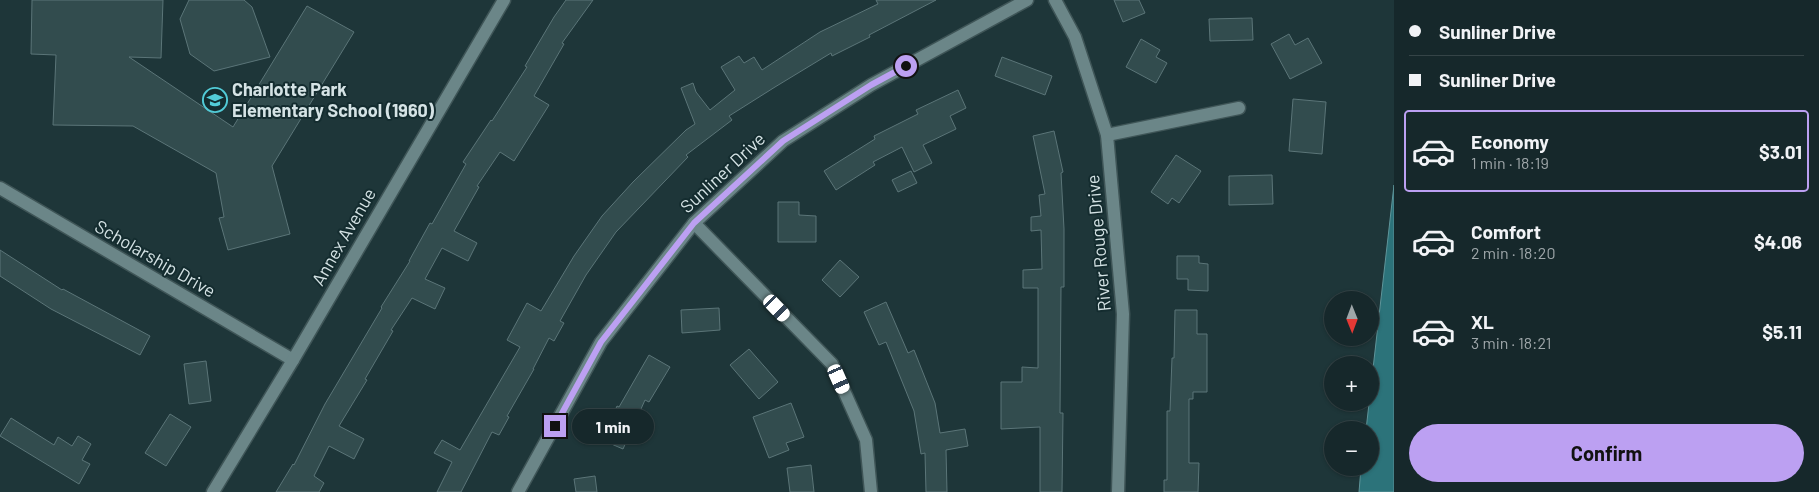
<!DOCTYPE html>
<html lang="en">
<head>
<meta charset="utf-8">
<style>
  body { margin:0; font-family:Barlow,sans-serif; background:#1f3033; color:#f1f3f6; height:100vh; display:flex; flex-direction:column; font-size:19px; white-space:nowrap }
  * { box-sizing:border-box; margin:0 }
  p { font-size:16px; color:#9ea6a9 }
  .icon { flex:none; width:28px; height:28px; fill:none; stroke:currentColor; stroke-width:2; stroke-linecap:round; stroke-linejoin:round }
  .map { position:relative; flex:1; overflow:hidden }
  .sheet { display:flex; flex-direction:column; background:#16282b; width:425px }
  .sheet>* { flex:none }
  .hud { display:grid; align-content:center; height:110px; padding:0 15px; background:#16282b }
  .needle { width:32px; rotate:179deg }
  .tools { position:absolute; left:1324px; top:291px; display:grid; gap:10px }
  .tools a { display:grid; place-items:center; width:55px; height:55px; border-radius:50%; background:#16282b; box-shadow:0 1px 4px #0004,0 0 0 1px #354447; font-size:25px }
  .end { position:absolute; width:22px; height:22px; margin:-11px; border:6px solid #bca0f2; background:#111; box-shadow:0 0 0 2px #111 }
  .from { border-radius:50% }
  .bubble { position:absolute; height:35px; border-radius:18px; background:#16282b; box-shadow:0 1px 4px #0004,0 0 0 1px #354447; font-size:16px; font-weight:700; line-height:35px; text-align:center }
  .car { position:absolute; width:15px; height:30px; margin:-15px -8px; border-radius:6px; box-shadow:0 0 4px 1px #0007; background:linear-gradient(#fff 24%,#345 0 40%,#fff 0 76%,#345 0 86%,#fff 0) }
  .hud b { display:flex; align-items:center; gap:18px; height:48px; font-size:19px }
  .hud b+b { border-top:1px solid #354447 }
  .hud i { width:12px; height:12px; background:#f1f3f6 }
  ul { padding:0; list-style:none }
  li { display:flex; align-items:center; gap:15px; height:82px; margin:0 10px 8px; padding:0 5px; border:2px solid transparent; border-radius:5px }
  li div { flex:1 }
  li b { display:block; font-size:19px }
  li em { font-style:normal; font-weight:700 }
  li.current { border-color:#bca0f2 }
  li>.icon { width:45px; height:45px; stroke-width:1.5 }
  .cta { display:flex; gap:10px; margin-top:auto; padding:10px 15px }
  .cta a { flex:1; height:58px; border-radius:30px; background:#bca0f2; color:#111; font-size:20px; font-weight:700; line-height:58px; text-align:center }
  main { display:flex; flex:1; min-height:0 }
  .map>svg:first-child { display:block }
  .water { fill:#2c737a; stroke:#5f959a }
  .building { fill:#324c4e; stroke:#5b7578 }
  .lines { fill:none; stroke-linecap:round; stroke-linejoin:round }
  .street-casing { stroke:#3f5557; stroke-width:15 }
  .secondary-casing { stroke:#3f5557; stroke-width:15 }
  .street { stroke:#6b8688; stroke-width:12 }
  .secondary { stroke:#6b8688; stroke-width:12 }
  .route { stroke:#bca0f2; stroke-width:6 }
  .labels { text-anchor:middle; stroke-width:4; stroke-linejoin:round; paint-order:stroke }
  .poi-label { font-size:18px; font-weight:bold; fill:#d5e3e5; stroke:#142c2f; text-anchor:start }
  .street-label { font-size:18px; fill:#d5e3e5; stroke:#142c2f }
</style>
</head>
<body>
<main>
<div class="map">
<svg width="1394" height="492" viewBox="0 0 1394 492">
  <rect width="100%" height="100%" fill="#1e3639"/>
  <path class="water" d="M 1394,185 L 1394,492 L 1359,492 L 1361,468 L 1370,468 L 1370,430 L 1366,430 Z"/>
  <g class="building">
    <path d="M 32,0 L 163,0 L 161,58 L 129,57 L 233,127 L 307,6 L 354,32 L 272,166 L 290,234 L 228,250 L 219,218 L 224,217 L 216,173 L 133,126 L 53,125 L 56,55 L 31,54 Z"/>
    <path d="M 189,0 L 244,0 L 252,7 L 270,57 L 214,71 L 190,54 L 180,19 Z"/>
    <path d="M 566,0 L 593,0 L 562,43 L 564,44 L 534,96 L 549,105 L 514,161 L 500,152 L 477,186 L 479,187 L 454,231 L 477,243 L 468,261 L 442,248 L 425,279 L 445,288 L 435,309 L 412,298 L 391,330 L 393,331 L 365,379 L 367,380 L 339,426 L 364,439 L 354,459 L 329,446 L 314,476 L 324,483 L 319,492 L 276,492 L 293,464 L 294,465 L 325,404 L 382,308 L 381,307 L 410,261 L 409,261 L 430,223 L 432,224 L 466,164 L 463,162 L 491,120 L 492,121 L 527,67 L 525,66 L 554,17 Z"/>
    <path d="M 876,0 L 936,0 L 869,35 L 870,37 L 832,56 L 831,53 L 775,87 L 729,116 L 732,120 L 686,155 L 688,157 L 616,232 L 586,275 L 560,321 L 564,323 L 554,341 L 549,338 L 533,369 L 534,369 L 507,416 L 509,417 L 499,435 L 492,432 L 461,492 L 437,492 L 452,462 L 434,453 L 442,440 L 460,450 L 520,347 L 507,340 L 527,303 L 541,311 L 574,256 L 602,216 L 633,182 L 686,130 L 695,124 L 681,88 L 693,83 L 696,92 L 710,110 L 735,90 L 721,67 L 739,56 L 744,63 L 754,57 L 762,70 L 820,32 L 878,4 Z"/>
    <path d="M 1114,0 L 1139,0 L 1145,13 L 1123,22 Z"/>
    <path d="M 1252,18 L 1253,40 L 1210,41 L 1209,19 Z"/>
    <path d="M 1289,34 L 1295,45 L 1308,38 L 1322,63 L 1290,79 L 1271,44 Z"/>
    <path d="M 1141,39 L 1160,50 L 1156,57 L 1167,63 L 1156,83 L 1126,67 Z"/>
    <path d="M 1002,57 L 1052,76 L 1045,95 L 995,76 Z"/>
    <path d="M 958,90 L 966,108 L 950,116 L 956,129 L 923,145 L 932,163 L 914,172 L 902,147 L 873,162 L 875,165 L 836,190 L 824,171 L 875,139 L 874,136 L 918,114 L 916,110 Z"/>
    <path d="M 1293,99 L 1326,102 L 1322,154 L 1289,151 Z"/>
    <path d="M 1054,131 L 1063,172 L 1061,173 L 1064,229 L 1064,287 L 1061,287 L 1060,413 L 1063,413 L 1062,492 L 1040,492 L 1040,427 L 1001,429 L 1001,382 L 1022,382 L 1022,367 L 1038,368 L 1038,288 L 1023,288 L 1023,270 L 1042,269 L 1041,230 L 1031,231 L 1031,217 L 1041,216 L 1039,195 L 1045,194 L 1033,136 Z"/>
    <path d="M 1176,155 L 1201,171 L 1179,203 L 1172,198 L 1168,204 L 1151,192 Z"/>
    <path d="M 911,171 L 917,183 L 898,192 L 892,180 Z"/>
    <path d="M 1272,175 L 1273,204 L 1229,205 L 1229,176 Z"/>
    <path d="M 778,202 L 799,202 L 799,215 L 816,216 L 816,242 L 778,242 Z"/>
    <path d="M 0,250 L 62,290 L 63,289 L 150,336 L 140,355 L 51,309 L 0,276 Z"/>
    <path d="M 1177,256 L 1199,256 L 1199,263 L 1208,264 L 1208,291 L 1188,290 L 1188,279 L 1177,279 Z"/>
    <path d="M 840,260 L 859,277 L 840,297 L 822,280 Z"/>
    <path d="M 886,302 L 908,353 L 914,350 L 935,403 L 940,433 L 965,429 L 968,446 L 946,450 L 947,492 L 926,492 L 925,453 L 921,454 L 914,411 L 886,342 L 879,345 L 864,312 Z"/>
    <path d="M 719,308 L 720,330 L 682,333 L 681,310 Z"/>
    <path d="M 1175,310 L 1197,310 L 1197,334 L 1207,334 L 1207,392 L 1193,392 L 1193,399 L 1189,399 L 1189,463 L 1199,463 L 1198,492 L 1164,492 L 1164,480 L 1167,480 L 1167,411 L 1170,411 L 1172,358 L 1174,358 Z"/>
    <path d="M 749,349 L 778,382 L 759,399 L 730,365 Z"/>
    <path d="M 649,355 L 670,367 L 649,402 L 645,400 L 623,449 L 602,440 L 617,406 L 619,407 Z"/>
    <path d="M 206,361 L 211,401 L 189,404 L 184,364 Z"/>
    <path d="M 791,403 L 804,437 L 786,443 L 789,450 L 769,458 L 753,417 Z"/>
    <path d="M 170,414 L 191,427 L 166,466 L 145,453 Z"/>
    <path d="M 11,418 L 54,445 L 58,437 L 72,446 L 78,436 L 91,444 L 82,460 L 90,464 L 79,484 L 0,436 Z"/>
    <path d="M 811,465 L 814,492 L 790,492 L 787,468 Z"/>
    <path d="M 595,476 L 597,492 L 576,492 L 574,479 Z"/>
  </g>
  <g class="lines">
    <defs>
      <g id="street">
        <path d="M 1055,0 L 1075,37 L 1107,135 L 1123,314 L 1118,492"/>
        <path d="M 1107,135 L 1239,108"/>
        <path d="M 0,188 L 293,360"/>
        <path d="M 694,223 L 832,364 L 866,440 L 871,492"/>
        <path d="M 518,492 L 601,342 L 694,223 L 783,141 L 871,85 L 1027,0"/>
      </g>
      <path id="secondary" d="M 213,492 L 293,360 L 504,0"/>
    </defs>
    <use href="#street" class="street-casing"/>
    <use href="#secondary" class="secondary-casing"/>
    <use href="#street" class="street"/>
    <use href="#secondary" class="secondary"/>
  </g>
  <g class="lines">
    <path class="route" d="M 555,426 L 601,342 L 694,223 L 783,141 L 871,85 L 906,66"/>
  </g>
  <defs>
    <symbol id="school-ring" viewBox="-11 -11 22 22"><circle r="9.5" fill="#142c2f" stroke="#52cbd7" stroke-width="1.5"/><path d="M0-5L7-2L0 1L-7-2ZM-4 1L0 2.5L4 1V4Q0 6-4 4Z" fill="#52cbd7"/></symbol>
  </defs>
  <g fill-rule="evenodd">
    <use href="#school-ring" x="201" y="86" width="28" height="28"/>
  </g>
  <g class="labels">
    <g class="poi-label">
      <text x="232" y="96">Charlotte Park<tspan x="232" dy="21">Elementary School (1960)</tspan></text>
    </g>
    <g class="street-label">
      <text transform="translate(723 173) rotate(-43)" y="6">Sunliner Drive</text>
      <text transform="translate(344 237) rotate(-60)" y="6">Annex Avenue</text>
      <text transform="translate(1099 243) rotate(-95)" y="6">River Rouge Drive</text>
      <text transform="translate(155 259) rotate(30)" y="6">Scholarship Drive</text>
    </g>
  </g>
</svg>
<div class="tools">
<a><svg class="needle" viewBox="-14 -14 28 28"><path d="M0-13l5 13h-10z" fill="#e53935"/><path d="M0 13l5-13h-10z" fill="#9ea6a9"/></svg></a>
<a>+</a>
<a>−</a>
</div>
<i class="end from" style="left:906px;top:66px"></i>
<i class="end" style="left:555px;top:426px"></i>
<div class="bubble" style="left:572px;top:409px;width:82px">1 min</div>
<i class="car" style="left:777px;top:308px;rotate:136deg"></i>
<i class="car" style="left:839px;top:379px;rotate:156deg"></i>
</div>
<section class="sheet">
<div class="hud">
<b><i class="from"></i>Sunliner Drive</b>
<b><i></i>Sunliner Drive</b>
</div>
<ul>
<li class="current"><svg class="icon" aria-label="car" viewBox="0 0 24 24"><path d="M5 17H2v-5l4-1 3-4h7l3 4 3 1v5h-3M9 17h6M6 11h13"/><circle cx="7" cy="17" r="2"/><circle cx="17" cy="17" r="2"/></svg><div><b>Economy</b><p>1 min · 18:19</p></div><em>$3.01</em></li>
<li><svg class="icon" aria-label="car" viewBox="0 0 24 24"><path d="M5 17H2v-5l4-1 3-4h7l3 4 3 1v5h-3M9 17h6M6 11h13"/><circle cx="7" cy="17" r="2"/><circle cx="17" cy="17" r="2"/></svg><div><b>Comfort</b><p>2 min · 18:20</p></div><em>$4.06</em></li>
<li><svg class="icon" aria-label="car" viewBox="0 0 24 24"><path d="M5 17H2v-5l4-1 3-4h7l3 4 3 1v5h-3M9 17h6M6 11h13"/><circle cx="7" cy="17" r="2"/><circle cx="17" cy="17" r="2"/></svg><div><b>XL</b><p>3 min · 18:21</p></div><em>$5.11</em></li>
</ul>
<div class="cta"><a>Confirm</a></div>
</section>
</main>
</body>
</html>
